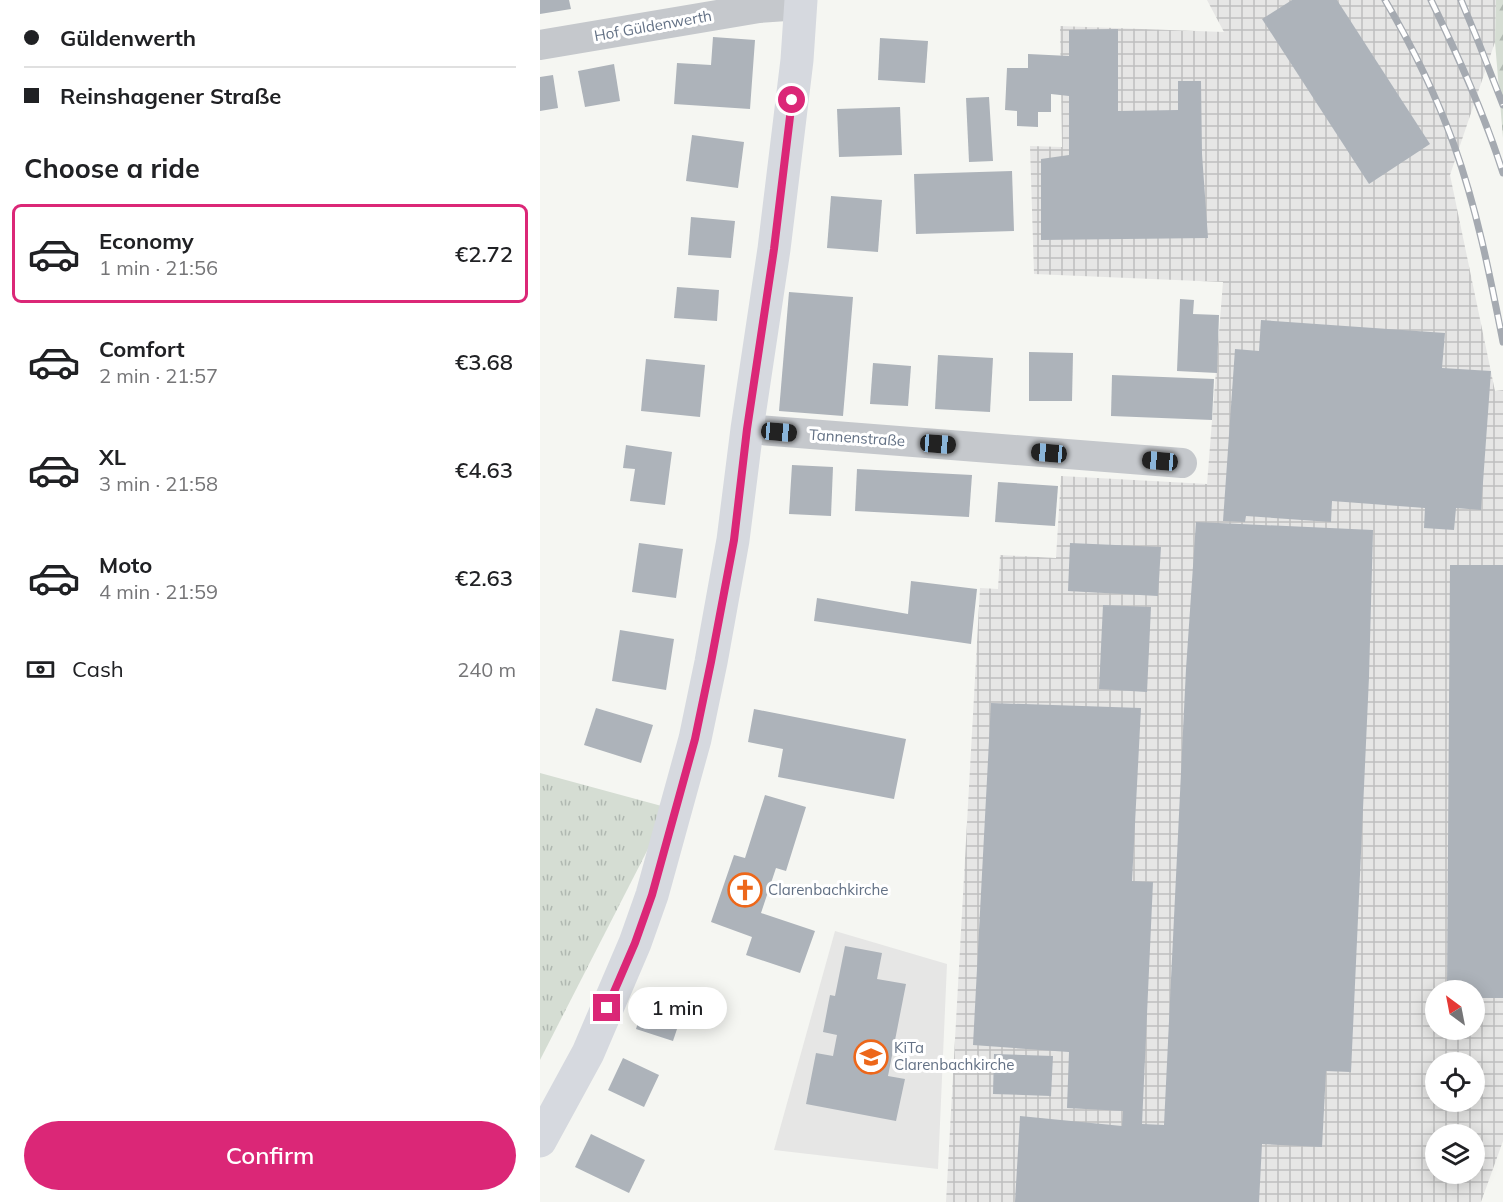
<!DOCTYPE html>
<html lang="en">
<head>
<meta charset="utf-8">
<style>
  body { margin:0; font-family:Mulish,sans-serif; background:#f6f6f6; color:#202124; height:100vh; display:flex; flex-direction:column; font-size:22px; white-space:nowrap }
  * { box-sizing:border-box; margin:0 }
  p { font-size:20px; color:#757577 }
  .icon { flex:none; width:33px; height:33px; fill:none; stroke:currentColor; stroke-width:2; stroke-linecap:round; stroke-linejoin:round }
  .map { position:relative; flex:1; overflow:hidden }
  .drawer { display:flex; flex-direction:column; background:#fff; width:540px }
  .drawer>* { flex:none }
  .banner { display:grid; align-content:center; height:132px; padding:0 24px; background:#fff }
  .needle { width:39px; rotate:328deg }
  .fabs { position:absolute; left:885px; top:980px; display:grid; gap:12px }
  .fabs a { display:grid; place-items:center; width:60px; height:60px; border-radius:50%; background:#fff; box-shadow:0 3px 15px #0003; font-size:30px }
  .end { position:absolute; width:27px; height:27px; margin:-14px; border:8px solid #db2777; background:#fff; box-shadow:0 0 0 3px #fff }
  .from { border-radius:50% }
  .bubble { position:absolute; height:42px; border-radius:21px; background:#fff; box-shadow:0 3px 15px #0003; font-size:20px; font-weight:600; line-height:42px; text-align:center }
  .car { position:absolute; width:18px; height:36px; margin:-18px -9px; border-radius:8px; box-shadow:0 0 4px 2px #0007; background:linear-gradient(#222 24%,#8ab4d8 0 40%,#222 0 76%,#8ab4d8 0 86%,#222 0) }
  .banner b { display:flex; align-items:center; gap:21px; height:57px; font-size:22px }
  .banner b+b { border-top:2px solid #e0e0e0 }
  .banner i { width:15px; height:15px; background:#202124 }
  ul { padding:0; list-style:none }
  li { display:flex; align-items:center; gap:18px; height:99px; margin:0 12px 9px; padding:0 12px; border:3px solid transparent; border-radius:9px }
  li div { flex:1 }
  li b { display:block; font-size:22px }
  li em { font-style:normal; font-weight:600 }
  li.selected { border-color:#db2777 }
  li>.icon { width:54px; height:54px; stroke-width:1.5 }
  h2 { padding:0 24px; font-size:27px; line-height:72px }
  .pay { display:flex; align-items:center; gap:15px; height:66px; padding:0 24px; font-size:22px }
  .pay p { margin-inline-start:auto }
  .primary-button { display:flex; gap:12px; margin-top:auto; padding:12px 24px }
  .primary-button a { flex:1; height:69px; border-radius:36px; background:#db2777; color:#fff; font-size:24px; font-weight:600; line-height:69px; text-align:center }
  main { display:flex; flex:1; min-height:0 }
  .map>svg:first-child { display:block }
  .built { fill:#e6e6e5 }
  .industrial { fill:url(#industrial-grid); fill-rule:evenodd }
  .grass { fill:url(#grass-tufts) }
  .forest { fill:url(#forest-firs) }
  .building { fill:#adb3ba }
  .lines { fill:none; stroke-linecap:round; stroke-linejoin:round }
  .minor { stroke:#c5c8cc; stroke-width:30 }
  .secondary { stroke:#d6d9df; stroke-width:33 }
  .rail-casing { stroke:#a5aab1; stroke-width:7 }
  .rail { stroke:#fff; stroke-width:4.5; stroke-dasharray:14; stroke-linecap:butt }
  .route { stroke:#db2777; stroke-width:8 }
  .labels { text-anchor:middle; stroke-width:6; stroke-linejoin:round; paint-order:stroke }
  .street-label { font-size:15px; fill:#637185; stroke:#fff }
  .poi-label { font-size:15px; fill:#637185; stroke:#fff; text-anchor:start }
</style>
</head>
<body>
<main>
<section class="drawer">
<div class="banner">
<b><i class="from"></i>Güldenwerth</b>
<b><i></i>Reinshagener Straße</b>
</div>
<h2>Choose a ride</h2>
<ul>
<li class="selected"><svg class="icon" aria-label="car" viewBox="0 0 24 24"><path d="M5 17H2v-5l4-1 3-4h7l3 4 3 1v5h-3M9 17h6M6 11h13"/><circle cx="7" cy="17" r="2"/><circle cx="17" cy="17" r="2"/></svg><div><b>Economy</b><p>1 min · 21:56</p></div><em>€2.72</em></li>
<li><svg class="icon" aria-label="car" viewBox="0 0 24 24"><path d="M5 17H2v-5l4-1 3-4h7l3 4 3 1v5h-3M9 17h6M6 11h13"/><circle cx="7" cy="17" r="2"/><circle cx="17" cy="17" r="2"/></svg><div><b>Comfort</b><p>2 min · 21:57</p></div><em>€3.68</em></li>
<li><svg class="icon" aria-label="car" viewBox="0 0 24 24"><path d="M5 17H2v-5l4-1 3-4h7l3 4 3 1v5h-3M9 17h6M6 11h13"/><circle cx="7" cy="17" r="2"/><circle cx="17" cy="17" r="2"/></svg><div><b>XL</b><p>3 min · 21:58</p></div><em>€4.63</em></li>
<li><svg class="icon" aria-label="car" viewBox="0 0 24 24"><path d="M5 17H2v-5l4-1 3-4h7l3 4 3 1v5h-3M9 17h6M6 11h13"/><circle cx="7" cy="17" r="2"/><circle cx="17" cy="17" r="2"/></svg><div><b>Moto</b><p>4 min · 21:59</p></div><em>€2.63</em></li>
</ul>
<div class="pay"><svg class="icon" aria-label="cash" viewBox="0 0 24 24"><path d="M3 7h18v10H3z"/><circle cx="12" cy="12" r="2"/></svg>Cash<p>240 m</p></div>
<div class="primary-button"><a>Confirm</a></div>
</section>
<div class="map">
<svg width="963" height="1202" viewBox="0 0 963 1202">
  <defs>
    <pattern id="industrial-grid" width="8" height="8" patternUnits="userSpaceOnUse" patternTransform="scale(1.5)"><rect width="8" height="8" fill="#e6e6e5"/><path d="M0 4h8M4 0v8" fill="none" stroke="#bebfbf"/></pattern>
    <pattern id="grass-tufts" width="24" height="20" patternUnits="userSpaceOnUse" patternTransform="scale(1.5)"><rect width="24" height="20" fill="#d5ddd3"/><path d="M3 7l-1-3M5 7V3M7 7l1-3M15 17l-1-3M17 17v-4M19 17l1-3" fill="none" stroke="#b0b8b1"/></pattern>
    <pattern id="forest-firs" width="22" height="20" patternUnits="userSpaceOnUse" patternTransform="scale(1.5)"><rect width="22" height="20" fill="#d5ddd3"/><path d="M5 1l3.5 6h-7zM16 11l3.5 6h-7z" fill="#b0b8b1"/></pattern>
  </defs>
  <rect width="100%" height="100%" fill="#f5f6f2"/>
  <path class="built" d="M 295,931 L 407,964 L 398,1169 L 234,1150 Z"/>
  <path class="industrial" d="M 667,0 L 956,0 L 955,42 L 910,175 L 955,391 L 963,390 L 963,1141 L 941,1202 L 406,1202 L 440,588 L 458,589 L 460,555 L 516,558 L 521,476 L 667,484 L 683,282 L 494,274 L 490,146 L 522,147 L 520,26 L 684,32 ZM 896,990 L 934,990 L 934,1029 L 896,1029 ZM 896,1062 L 934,1062 L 934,1101 L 896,1101 ZM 896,1134 L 934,1134 L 934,1173 L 896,1173 Z"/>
  <path class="grass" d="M 0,773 L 129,808 L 0,1060 Z"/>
  <path class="forest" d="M 956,0 L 963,0 L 963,138 L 955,42 Z"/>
  <g class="building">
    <path d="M 0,0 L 29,0 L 31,9 L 0,14 Z"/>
    <path d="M 752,0 L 797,0 L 890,144 L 829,184 L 722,19 Z"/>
    <path d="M 578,29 L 578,111 L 638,110 L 638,81 L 661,81 L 662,154 L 668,238 L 501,240 L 501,159 L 529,155 L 529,96 L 511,94 L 511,112 L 498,112 L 498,127 L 477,126 L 477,111 L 465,110 L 467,68 L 488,68 L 488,54 L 529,56 L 529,30 Z"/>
    <path d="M 173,37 L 215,40 L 210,109 L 134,104 L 137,63 L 171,65 Z"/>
    <path d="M 340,38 L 388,41 L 385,83 L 338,80 Z"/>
    <path d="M 74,64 L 80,101 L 45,107 L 38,71 Z"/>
    <path d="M 13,75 L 18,108 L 0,111 L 0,77 Z"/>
    <path d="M 449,97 L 453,161 L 429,162 L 426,98 Z"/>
    <path d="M 360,107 L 362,155 L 299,157 L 297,109 Z"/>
    <path d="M 152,135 L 204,142 L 198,188 L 146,181 Z"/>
    <path d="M 472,171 L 474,231 L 376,234 L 374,174 Z"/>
    <path d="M 291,196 L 342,200 L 338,252 L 287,248 Z"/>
    <path d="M 151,217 L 195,221 L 191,258 L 148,255 Z"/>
    <path d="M 137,287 L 179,290 L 177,321 L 134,318 Z"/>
    <path d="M 249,292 L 313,297 L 303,416 L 239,411 Z"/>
    <path d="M 640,299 L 654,300 L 653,314 L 679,315 L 677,373 L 637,371 Z"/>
    <path d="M 721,320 L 905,333 L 902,368 L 951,371 L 941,510 L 916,508 L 914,530 L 884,528 L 885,508 L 792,501 L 791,522 L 706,516 L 705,522 L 683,521 L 695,349 L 719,351 Z"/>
    <path d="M 489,352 L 533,353 L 532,401 L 489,401 Z"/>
    <path d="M 398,355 L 453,358 L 450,412 L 395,409 Z"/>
    <path d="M 106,359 L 165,365 L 160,417 L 101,411 Z"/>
    <path d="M 333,363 L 371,366 L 368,406 L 330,404 Z"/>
    <path d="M 572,375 L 674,379 L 672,420 L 571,416 Z"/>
    <path d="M 86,445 L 132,452 L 125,505 L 90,501 L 95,469 L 83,468 Z"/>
    <path d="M 252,465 L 293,467 L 291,516 L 249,514 Z"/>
    <path d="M 317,469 L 432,475 L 429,517 L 315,511 Z"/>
    <path d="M 458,482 L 518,486 L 515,526 L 455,522 Z"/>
    <path d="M 656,522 L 833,530 L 829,677 L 811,1072 L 786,1071 L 782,1147 L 722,1144 L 719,1202 L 475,1202 L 480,1116 L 582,1126 L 583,1111 L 527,1108 L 529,1052 L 433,1045 L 451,703 L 601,708 L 592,881 L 613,882 L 602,1124 L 624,1125 L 646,669 Z"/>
    <path d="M 99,543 L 143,549 L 136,598 L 92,592 Z"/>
    <path d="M 530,543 L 621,547 L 618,596 L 528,591 Z"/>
    <path d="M 910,565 L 963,565 L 963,998 L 934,998 L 934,990 L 907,990 Z"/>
    <path d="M 371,581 L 437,589 L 431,644 L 274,621 L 277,598 L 368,614 Z"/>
    <path d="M 563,605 L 611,607 L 607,692 L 559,689 Z"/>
    <path d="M 80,630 L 134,639 L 126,690 L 72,681 Z"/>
    <path d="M 56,708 L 113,725 L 101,763 L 44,745 Z"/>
    <path d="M 214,709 L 366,739 L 354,799 L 238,777 L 243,749 L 208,742 Z"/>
    <path d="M 225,795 L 266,807 L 246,871 L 236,868 L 221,913 L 275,931 L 260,973 L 206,955 L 212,937 L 171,922 L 194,855 L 205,858 Z"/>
    <path d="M 305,946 L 342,953 L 337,979 L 366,984 L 348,1076 L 365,1079 L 356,1121 L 266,1104 L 276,1053 L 293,1056 L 297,1035 L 283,1032 L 290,995 L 295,996 Z"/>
    <path d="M 106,996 L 144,1008 L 133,1041 L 96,1029 Z"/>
    <path d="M 454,1054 L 513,1056 L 511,1096 L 453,1094 Z"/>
    <path d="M 83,1058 L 119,1075 L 104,1107 L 68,1090 Z"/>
    <path d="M 51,1134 L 105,1160 L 89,1193 L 35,1167 Z"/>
  </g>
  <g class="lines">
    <g class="minor">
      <path d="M 0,45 L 219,8 L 261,5"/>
      <path d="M 207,429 L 642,463"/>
    </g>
    <path class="secondary" d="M 0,1141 L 48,1053 L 95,943 L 112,895 L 155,739 L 171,662 L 193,540 L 207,429 L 234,249 L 257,60 L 261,0"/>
    <defs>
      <g id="rail">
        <path d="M 845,0 C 872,46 896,95 914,145 C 937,209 950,276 963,342"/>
        <path d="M 891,0 C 918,56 944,113 963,173"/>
        <path d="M 921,0 L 938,41 L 963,105"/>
      </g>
    </defs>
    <use href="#rail" class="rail-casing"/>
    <use href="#rail" class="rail"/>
  </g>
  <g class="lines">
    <path class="route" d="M 67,1008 L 95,943 L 112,895 L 155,739 L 171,662 L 194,540 L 207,429 L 234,249 L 252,100"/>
  </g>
  <defs>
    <symbol id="church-ring" viewBox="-11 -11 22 22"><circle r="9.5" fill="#fff" stroke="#ed671a" stroke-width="1.5"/><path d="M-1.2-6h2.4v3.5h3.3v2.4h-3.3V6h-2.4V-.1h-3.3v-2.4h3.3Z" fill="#ed671a"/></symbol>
    <symbol id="school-ring" viewBox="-11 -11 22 22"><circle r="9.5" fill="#fff" stroke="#ed671a" stroke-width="1.5"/><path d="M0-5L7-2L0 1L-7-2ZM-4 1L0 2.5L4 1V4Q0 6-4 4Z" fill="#ed671a"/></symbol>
  </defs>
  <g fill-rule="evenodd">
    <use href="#church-ring" x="186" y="871" width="38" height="38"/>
    <use href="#school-ring" x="312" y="1038" width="38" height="38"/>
  </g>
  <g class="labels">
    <g class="street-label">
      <text transform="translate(113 26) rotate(-10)" y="5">Hof Güldenwerth</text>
      <text transform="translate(317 438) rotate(4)" y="5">Tannenstraße</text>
    </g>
    <g class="poi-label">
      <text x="228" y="895">Clarenbachkirche</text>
      <text x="354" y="1053">KiTa<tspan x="354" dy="17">Clarenbachkirche</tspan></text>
    </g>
  </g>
</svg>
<div class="fabs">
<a><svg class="needle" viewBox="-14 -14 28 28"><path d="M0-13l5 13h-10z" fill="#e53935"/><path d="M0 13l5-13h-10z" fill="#757577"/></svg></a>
<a><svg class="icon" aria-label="locate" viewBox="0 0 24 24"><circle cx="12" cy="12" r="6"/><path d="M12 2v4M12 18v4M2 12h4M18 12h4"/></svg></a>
<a><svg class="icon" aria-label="layers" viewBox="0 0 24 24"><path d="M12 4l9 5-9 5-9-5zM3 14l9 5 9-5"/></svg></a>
</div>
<i class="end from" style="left:252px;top:100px"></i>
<i class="end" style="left:67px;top:1008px"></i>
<div class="bubble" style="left:88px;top:987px;width:99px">1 min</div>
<i class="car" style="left:239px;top:432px;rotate:95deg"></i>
<i class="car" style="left:398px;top:444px;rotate:94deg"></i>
<i class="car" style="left:509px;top:453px;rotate:275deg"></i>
<i class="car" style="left:620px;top:461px;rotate:275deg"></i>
</div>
</main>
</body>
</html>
